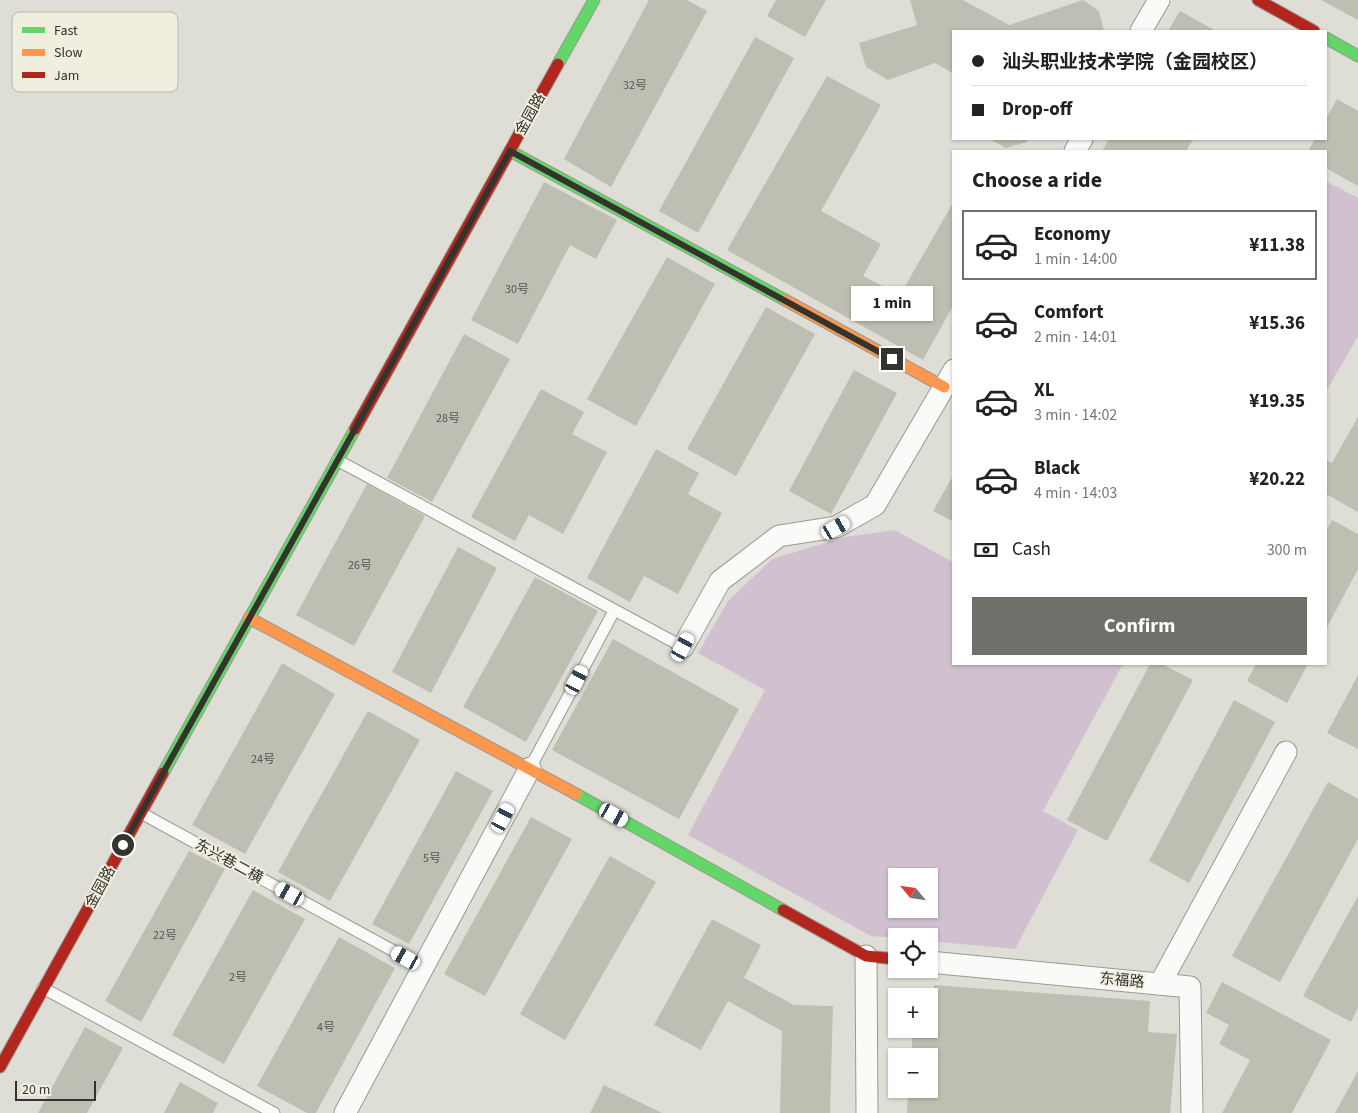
<!DOCTYPE html>
<html lang="en">
<head>
<meta charset="utf-8">
<style>
  body { margin:0; font-family:"Source Sans 3","Noto Sans SC",sans-serif; background:#f6f6f6; color:#222; height:100vh; display:flex; flex-direction:column; font-size:19px; white-space:nowrap }
  * { box-sizing:border-box; margin:0 }
  p { font-size:16px; color:#767676 }
  .icon { flex:none; width:28px; height:28px; fill:none; stroke:currentColor; stroke-width:2; stroke-linecap:round; stroke-linejoin:round }
  .map { position:relative; flex:1; overflow:hidden }
  .side { position:absolute; left:952px; top:150px; width:375px; height:515px; display:flex; flex-direction:column; background:#fff; border-radius:0px; box-shadow:0 1px 4px #0004 }
  .side>* { flex:none }
  .top-card { position:absolute; left:952px; top:30px; width:375px; height:110px; border-radius:0px; box-shadow:0 1px 4px #0004; display:grid; align-content:center; height:110px; padding:0 20px; background:#fff }
  .needle { width:32px; rotate:299deg }
  .tools { position:absolute; left:888px; top:868px; display:grid; gap:10px }
  .tools a { display:grid; place-items:center; width:50px; height:50px; border-radius:0px; background:#fff; box-shadow:0 1px 4px #0004; font-size:25px }
  .scale { position:absolute; left:15px; bottom:12px; width:81px; box-sizing:border-box; padding-left:5px; border:2px solid #34332e; border-top:0; font-size:14px; line-height:18px; white-space:nowrap; color:#34332e; -webkit-text-stroke:4px #f0efdf; paint-order:stroke }
  .end { position:absolute; width:22px; height:22px; margin:-11px; border:6px solid #34332e; background:#fff; box-shadow:0 0 0 2px #fff }
  .from { border-radius:50% }
  .bubble { position:absolute; height:35px; border-radius:0px; background:#fff; box-shadow:0 1px 4px #0004; font-size:16px; font-weight:700; line-height:35px; text-align:center }
  .car { position:absolute; width:15px; height:30px; margin:-15px -8px; border-radius:6px; box-shadow:0 0 4px 1px #0007; background:linear-gradient(#fff 24%,#345 0 40%,#fff 0 76%,#345 0 86%,#fff 0) }
  .top-card b { display:flex; align-items:center; gap:18px; height:48px; font-size:19px }
  .top-card b+b { border-top:1px solid #e0e0e0 }
  .top-card i { width:12px; height:12px; background:#222 }
  ul { padding:0; list-style:none }
  li { display:flex; align-items:center; gap:15px; height:70px; margin:0 10px 8px; padding:0 10px; border:2px solid transparent; border-radius:0px }
  li div { flex:1 }
  li b { display:block; font-size:19px }
  li em { font-style:normal; font-weight:700 }
  li.on { border-color:#706f69 }
  li>.icon { width:45px; height:45px; stroke-width:1.5 }
  h2 { padding:0 20px; font-size:22px; line-height:60px }
  .pay { display:flex; align-items:center; gap:12px; height:55px; padding:0 20px; font-size:19px }
  .pay p { margin-inline-start:auto }
  .cta { display:flex; gap:10px; margin-top:auto; padding:10px 20px }
  .cta a { flex:1; height:58px; border-radius:0px; background:#706f69; color:#fff; font-size:20px; font-weight:700; line-height:58px; text-align:center }
  .map>svg:first-child { display:block }
  .green { fill:#d1c0cf; fill-rule:evenodd }
  .building { fill:#bfbeb2 }
  .lines { fill:none; stroke-linecap:round; stroke-linejoin:round }
  .lane-casing { stroke:#9a9993; stroke-width:13 }
  .street-casing { stroke:#9a9993; stroke-width:23 }
  .fast-casing { stroke:#9a9993; stroke-width:13 }
  .slow-casing { stroke:#9a9993; stroke-width:13 }
  .jam-casing { stroke:#9a9993; stroke-width:13 }
  .lane { stroke:#fafaf9; stroke-width:11 }
  .street { stroke:#fafaf9; stroke-width:21 }
  .fast { stroke:#63d668; stroke-width:11 }
  .slow { stroke:#ff974d; stroke-width:11 }
  .jam { stroke:#b3261e; stroke-width:11 }
  .route { stroke:#34332e; stroke-width:6 }
  .labels { text-anchor:middle; stroke-width:4; stroke-linejoin:round; paint-order:stroke }
  .number-label { font-size:12px; fill:#57564f }
  .street-label { font-size:15px; fill:#34332e; stroke:#f0efdf }
  .key { fill:#f0efdf; stroke:#b8b7aa; stroke-width:1 }
  .key-label { font-size:14px; fill:#34332e }
</style>
</head>
<body>
<div class="map">
<svg width="1358" height="1113" viewBox="0 0 1358 1113">
  <rect width="100%" height="100%" fill="#dfded6"/>
  <g class="green">
    <path d="M 1326,181 L 1358,198 L 1358,336 L 1326,392 Z"/>
    <path d="M 895,530 L 954,563 L 954,664 L 1123,664 L 1043,811 L 1078,830 L 1015,949 L 929,941 L 929,936 L 896,936 L 896,938 L 871,936 L 688,835 L 765,690 L 698,653 L 728,601 L 772,559 L 845,537 ZM 896,876 L 929,876 L 929,909 L 896,909 Z"/>
  </g>
  <g class="building">
    <path d="M 649,0 L 687,0 L 707,11 L 611,187 L 564,159 Z"/>
    <path d="M 776,0 L 826,0 L 805,37 L 767,16 Z"/>
    <path d="M 910,0 L 963,0 L 1009,25 L 1083,0 L 1099,11 L 1104,31 L 954,31 L 954,74 L 935,63 L 888,80 L 866,67 L 859,43 L 917,25 Z"/>
    <path d="M 1321,0 L 1358,0 L 1358,20 Z"/>
    <path d="M 1180,11 L 1216,31 L 1168,31 Z"/>
    <path d="M 755,37 L 794,58 L 698,233 L 659,211 Z"/>
    <path d="M 827,76 L 881,105 L 821,211 L 881,244 L 863,276 L 900,295 L 954,201 L 954,304 L 923,360 L 727,250 Z"/>
    <path d="M 1337,99 L 1358,111 L 1358,186 L 1326,168 L 1326,151 L 1308,151 L 1315,139 L 1326,139 L 1326,119 Z"/>
    <path d="M 990,139 L 1026,139 L 1027,142 L 1006,148 Z"/>
    <path d="M 1109,139 L 1193,139 L 1186,151 L 1102,151 Z"/>
    <path d="M 544,182 L 617,220 L 596,259 L 570,245 L 518,344 L 471,320 Z"/>
    <path d="M 667,257 L 715,284 L 636,426 L 587,399 Z"/>
    <path d="M 766,307 L 815,334 L 736,476 L 687,449 Z"/>
    <path d="M 464,334 L 510,359 L 432,502 L 387,478 Z"/>
    <path d="M 854,370 L 897,393 L 831,514 L 789,491 Z"/>
    <path d="M 541,389 L 584,412 L 572,434 L 607,452 L 563,534 L 529,515 L 515,541 L 471,517 Z"/>
    <path d="M 1358,417 L 1358,512 L 1326,494 L 1326,460 L 1332,463 Z"/>
    <path d="M 656,449 L 699,473 L 688,494 L 722,513 L 678,594 L 644,576 L 630,602 L 587,578 Z"/>
    <path d="M 954,474 L 954,522 L 933,511 Z"/>
    <path d="M 367,484 L 425,516 L 354,646 L 296,615 Z"/>
    <path d="M 1332,520 L 1358,534 L 1358,569 L 1326,629 L 1326,532 Z"/>
    <path d="M 458,547 L 497,568 L 431,693 L 392,672 Z"/>
    <path d="M 535,577 L 598,611 L 526,742 L 463,707 Z"/>
    <path d="M 613,639 L 739,709 L 679,819 L 552,750 Z"/>
    <path d="M 282,663 L 335,694 L 245,854 L 192,825 Z"/>
    <path d="M 1150,664 L 1162,664 L 1193,680 L 1107,841 L 1067,820 Z"/>
    <path d="M 1256,664 L 1308,664 L 1287,703 L 1247,681 Z"/>
    <path d="M 1358,675 L 1358,749 L 1327,733 Z"/>
    <path d="M 1234,700 L 1275,722 L 1189,883 L 1149,861 Z"/>
    <path d="M 368,711 L 420,740 L 330,901 L 278,872 Z"/>
    <path d="M 456,771 L 493,791 L 409,944 L 372,924 Z"/>
    <path d="M 1328,782 L 1358,799 L 1358,839 L 1280,982 L 1232,956 Z"/>
    <path d="M 531,817 L 572,839 L 485,996 L 444,974 Z"/>
    <path d="M 189,851 L 225,869 L 141,1022 L 105,1001 Z"/>
    <path d="M 610,856 L 656,882 L 565,1040 L 520,1014 Z"/>
    <path d="M 253,890 L 305,919 L 224,1064 L 172,1035 Z"/>
    <path d="M 1358,896 L 1358,1008 L 1351,1022 L 1303,996 Z"/>
    <path d="M 712,919 L 761,945 L 744,978 L 794,1005 L 833,1006 L 830,1113 L 780,1113 L 782,1031 L 728,1001 L 701,1050 L 654,1025 Z"/>
    <path d="M 339,937 L 395,968 L 316,1113 L 307,1113 L 257,1086 Z"/>
    <path d="M 1222,982 L 1331,1040 L 1292,1113 L 1222,1113 L 1250,1060 L 1219,1044 L 1229,1025 L 1206,1013 Z"/>
    <path d="M 934,985 L 1150,1001 L 1148,1032 L 1177,1034 L 1170,1113 L 907,1113 L 908,1089 L 929,1089 L 929,1056 L 911,1056 L 913,1031 L 930,1033 Z"/>
    <path d="M 85,1027 L 123,1048 L 87,1113 L 38,1113 Z"/>
    <path d="M 1358,1071 L 1358,1113 L 1335,1113 Z"/>
    <path d="M 180,1082 L 218,1103 L 213,1113 L 164,1113 Z"/>
    <path d="M 604,1085 L 662,1113 L 590,1113 Z"/>
  </g>
  <g class="lines">
    <defs>
      <g id="lane">
        <path d="M 337,460 L 683,647"/>
        <path d="M 530,768 L 614,611"/>
        <path d="M 141,813 L 423,967"/>
        <path d="M 43,988 L 274,1113"/>
      </g>
      <g id="street">
        <path d="M 1141,31 L 1159,0"/>
        <path d="M 1075,151 L 1082,139"/>
        <path d="M 683,647 L 720,581 L 779,536 L 836,527 L 875,505 L 954,370"/>
        <path d="M 866,956 L 867,1113"/>
        <path d="M 929,962 L 1190,987 L 1192,1113"/>
        <path d="M 1160,984 L 1286,752"/>
        <path d="M 345,1113 L 530,768"/>
      </g>
      <g id="fast">
        <path d="M 1326,38 L 1358,56"/>
        <path d="M 558,64 L 594,0"/>
        <path d="M 510,151 L 785,300"/>
        <path d="M 163,773 L 355,429"/>
        <path d="M 576,794 L 783,910"/>
      </g>
      <g id="slow">
        <path d="M 785,300 L 944,387"/>
        <path d="M 249,618 L 576,794"/>
      </g>
      <g id="jam">
        <path d="M 1258,0 L 1314,31"/>
        <path d="M 355,429 L 558,64"/>
        <path d="M 783,910 L 866,956 L 896,959"/>
        <path d="M 0,1067 L 163,773"/>
      </g>
    </defs>
    <use href="#lane" class="lane-casing"/>
    <use href="#street" class="street-casing"/>
    <use href="#fast" class="fast-casing"/>
    <use href="#slow" class="slow-casing"/>
    <use href="#jam" class="jam-casing"/>
    <use href="#lane" class="lane"/>
    <use href="#street" class="street"/>
    <use href="#fast" class="fast"/>
    <use href="#slow" class="slow"/>
    <use href="#jam" class="jam"/>
  </g>
  <g class="lines">
    <path class="route" d="M 123,845 L 510,151 L 892,359"/>
  </g>
  <g class="labels">
    <g class="number-label">
      <text x="635" y="89">32号</text>
      <text x="517" y="293">30号</text>
      <text x="448" y="422">28号</text>
      <text x="360" y="569">26号</text>
      <text x="263" y="763">24号</text>
      <text x="432" y="862">5号</text>
      <text x="165" y="939">22号</text>
      <text x="238" y="981">2号</text>
      <text x="326" y="1031">4号</text>
    </g>
    <g class="street-label">
      <text transform="translate(530 114) rotate(-61)" y="5">金园路</text>
      <text transform="translate(229 861) rotate(29)" y="5">东兴巷二横</text>
      <text transform="translate(100 887) rotate(-61)" y="5">金园路</text>
      <text transform="translate(1122 980) rotate(5)" y="5">东福路</text>
    </g>
  </g>
  <rect x="12" y="12" width="166" height="80" rx="8" class="key"/>
  <rect x="22" y="27" width="23" height="6" fill="#63d668"/>
  <rect x="22" y="49" width="23" height="7" fill="#ff974d"/>
  <rect x="22" y="72" width="23" height="6" fill="#b3261e"/>
  <g class="key-label">
    <text x="54" y="35">Fast</text>
    <text x="54" y="57">Slow</text>
    <text x="54" y="80">Jam</text>
  </g>
</svg>
<div class="tools">
<a><svg class="needle" viewBox="-14 -14 28 28"><path d="M0-13l5 13h-10z" fill="#e53935"/><path d="M0 13l5-13h-10z" fill="#767676"/></svg></a>
<a><svg class="icon" aria-label="locate" viewBox="0 0 24 24"><circle cx="12" cy="12" r="6"/><path d="M12 2v4M12 18v4M2 12h4M18 12h4"/></svg></a>
<a>+</a>
<a>−</a>
</div>
<div class="scale">20 m</div>
<i class="end from" style="left:123px;top:845px"></i>
<i class="end" style="left:892px;top:359px"></i>
<div class="bubble" style="left:851px;top:286px;width:82px">1 min</div>
<i class="car" style="left:836px;top:528px;rotate:60deg"></i>
<i class="car" style="left:683px;top:647px;rotate:29deg"></i>
<i class="car" style="left:577px;top:680px;rotate:28deg"></i>
<i class="car" style="left:614px;top:815px;rotate:119deg"></i>
<i class="car" style="left:503px;top:818px;rotate:28deg"></i>
<i class="car" style="left:290px;top:894px;rotate:299deg"></i>
<i class="car" style="left:406px;top:958px;rotate:299deg"></i>
<div class="top-card">
<b><i class="from"></i>汕头职业技术学院（金园校区）</b>
<b><i></i>Drop-off</b>
</div>
<section class="side">
<h2>Choose a ride</h2>
<ul>
<li class="on"><svg class="icon" aria-label="car" viewBox="0 0 24 24"><path d="M5 17H2v-5l4-1 3-4h7l3 4 3 1v5h-3M9 17h6M6 11h13"/><circle cx="7" cy="17" r="2"/><circle cx="17" cy="17" r="2"/></svg><div><b>Economy</b><p>1 min · 14:00</p></div><em>¥11.38</em></li>
<li><svg class="icon" aria-label="car" viewBox="0 0 24 24"><path d="M5 17H2v-5l4-1 3-4h7l3 4 3 1v5h-3M9 17h6M6 11h13"/><circle cx="7" cy="17" r="2"/><circle cx="17" cy="17" r="2"/></svg><div><b>Comfort</b><p>2 min · 14:01</p></div><em>¥15.36</em></li>
<li><svg class="icon" aria-label="car" viewBox="0 0 24 24"><path d="M5 17H2v-5l4-1 3-4h7l3 4 3 1v5h-3M9 17h6M6 11h13"/><circle cx="7" cy="17" r="2"/><circle cx="17" cy="17" r="2"/></svg><div><b>XL</b><p>3 min · 14:02</p></div><em>¥19.35</em></li>
<li><svg class="icon" aria-label="car" viewBox="0 0 24 24"><path d="M5 17H2v-5l4-1 3-4h7l3 4 3 1v5h-3M9 17h6M6 11h13"/><circle cx="7" cy="17" r="2"/><circle cx="17" cy="17" r="2"/></svg><div><b>Black</b><p>4 min · 14:03</p></div><em>¥20.22</em></li>
</ul>
<div class="pay"><svg class="icon" aria-label="cash" viewBox="0 0 24 24"><path d="M3 7h18v10H3z"/><circle cx="12" cy="12" r="2"/></svg>Cash<p>300 m</p></div>
<div class="cta"><a>Confirm</a></div>
</section>
</div>
</body>
</html>
